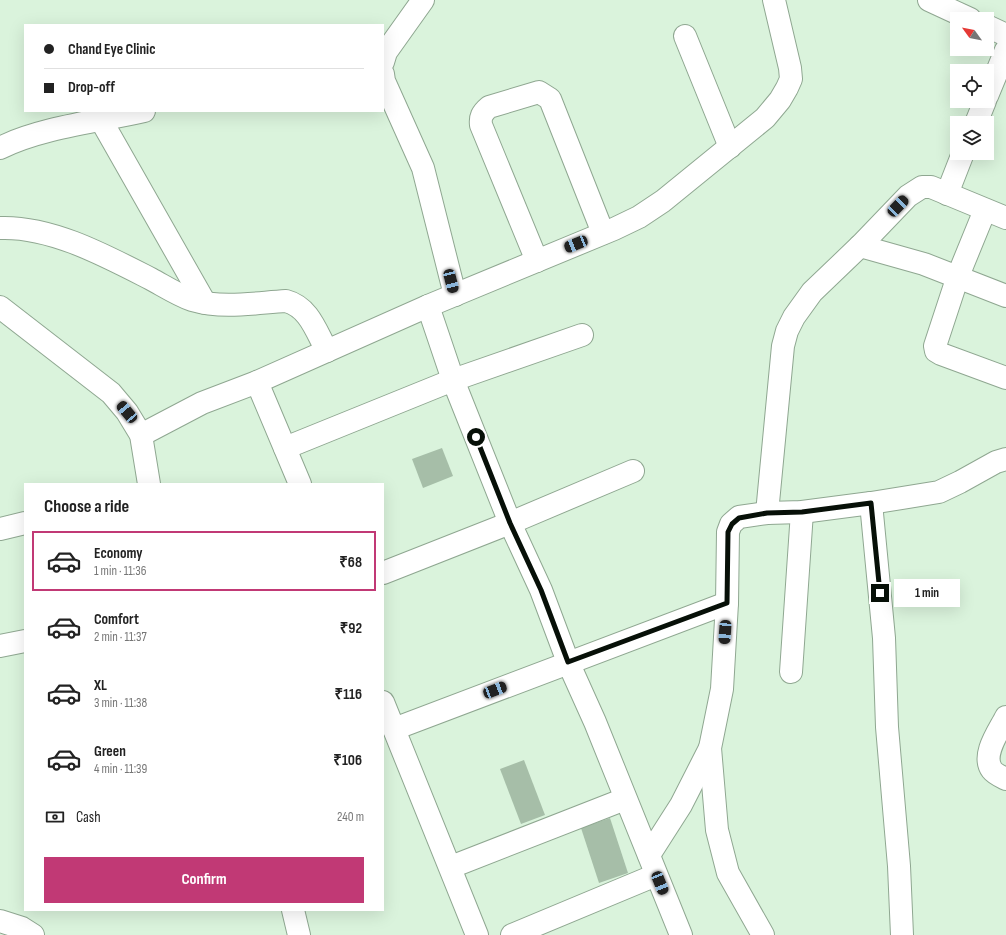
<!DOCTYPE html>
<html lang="en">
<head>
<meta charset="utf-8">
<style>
  body { margin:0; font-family:"Sofia Sans Condensed",sans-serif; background:#f6f6f6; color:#222; height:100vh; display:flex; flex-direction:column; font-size:15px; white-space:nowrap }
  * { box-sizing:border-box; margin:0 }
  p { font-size:13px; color:#767676 }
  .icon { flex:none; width:22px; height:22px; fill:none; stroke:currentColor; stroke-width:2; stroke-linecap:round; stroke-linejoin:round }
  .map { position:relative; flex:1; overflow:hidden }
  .side { position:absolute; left:24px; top:483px; width:360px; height:428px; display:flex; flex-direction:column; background:#fff; border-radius:0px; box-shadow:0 4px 16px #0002 }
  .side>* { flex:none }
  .banner { position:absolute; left:24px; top:24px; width:360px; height:88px; border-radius:0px; box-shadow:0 4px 16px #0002; display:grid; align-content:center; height:88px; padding:0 20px; background:#fff }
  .needle { width:26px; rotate:303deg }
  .controls { position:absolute; left:950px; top:12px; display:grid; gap:8px }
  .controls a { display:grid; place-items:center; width:44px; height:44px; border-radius:0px; background:#fff; box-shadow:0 4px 16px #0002; font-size:20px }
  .end { position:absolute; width:18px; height:18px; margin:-9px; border:5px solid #071008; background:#fff; box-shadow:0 0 0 2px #fff }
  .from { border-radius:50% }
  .bubble { position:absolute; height:28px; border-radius:0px; background:#fff; box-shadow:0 4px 16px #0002; font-size:13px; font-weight:700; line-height:28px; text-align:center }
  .car { position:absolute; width:12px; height:24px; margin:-12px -6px; border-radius:5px; box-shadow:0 0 3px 1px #0007; background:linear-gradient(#222 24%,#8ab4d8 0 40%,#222 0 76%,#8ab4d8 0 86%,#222 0) }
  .banner b { display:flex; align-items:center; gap:14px; height:38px; font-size:15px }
  .banner b+b { border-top:1px solid #e0e0e0 }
  .banner i { width:10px; height:10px; background:#222 }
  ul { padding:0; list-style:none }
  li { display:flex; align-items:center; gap:12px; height:60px; margin:0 8px 6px; padding:0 12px; border:2px solid transparent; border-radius:0px }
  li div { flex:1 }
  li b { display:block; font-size:15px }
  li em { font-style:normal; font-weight:700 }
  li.active { border-color:#c13975 }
  li>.icon { width:36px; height:36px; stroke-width:1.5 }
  h2 { padding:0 20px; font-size:18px; line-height:48px }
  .pay { display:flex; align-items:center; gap:10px; height:44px; padding:0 20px; font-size:15px }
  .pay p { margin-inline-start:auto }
  .action { display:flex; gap:8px; margin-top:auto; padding:8px 20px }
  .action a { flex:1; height:46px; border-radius:0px; background:#c13975; color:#fff; font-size:16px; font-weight:700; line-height:46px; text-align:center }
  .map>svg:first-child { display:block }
  .building { fill:#a6bea8 }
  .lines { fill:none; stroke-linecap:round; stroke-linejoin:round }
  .minor-casing { stroke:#8fa791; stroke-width:24 }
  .minor { stroke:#fff; stroke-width:22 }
  .route { stroke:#071008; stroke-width:5 }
</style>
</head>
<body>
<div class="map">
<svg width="1006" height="935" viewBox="0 0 1006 935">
  <rect width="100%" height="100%" fill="#daf3dc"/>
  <g class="building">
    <path d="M 442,448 L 453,476 L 423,488 L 412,459 Z"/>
    <path d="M 524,760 L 545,815 L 521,824 L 500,769 Z"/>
    <path d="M 610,818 L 628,873 L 599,883 L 581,828 Z"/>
  </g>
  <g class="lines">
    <defs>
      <g id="minor">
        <path d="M 929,0 L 970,19"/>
        <path d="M 987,26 L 1006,35"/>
        <path d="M 685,36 L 730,147"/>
        <path d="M 383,62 L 386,52 L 423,0"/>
        <path d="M 383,74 L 384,81 L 423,168 L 455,295"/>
        <path d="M 987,96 L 1006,50"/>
        <path d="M 101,120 L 205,303"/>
        <path d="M 976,123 L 985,101"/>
        <path d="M 0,148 C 39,128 99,121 144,111"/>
        <path d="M 947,194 L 963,153"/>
        <path d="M 985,210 L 958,276 L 935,346 L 936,351 L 941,354 L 1006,378"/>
        <path d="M 0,228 C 51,226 106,256 151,279 C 164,286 178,295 192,300 C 223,309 254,303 286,301 C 309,307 316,331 327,351"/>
        <path d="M 860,246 L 924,264 L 1006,296"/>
        <path d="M 537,261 L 481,125 C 480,117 482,113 489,107 L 539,92 L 550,99 L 603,233"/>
        <path d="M 428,306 L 453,380 L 510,523 L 541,590 L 568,662 L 595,722 L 681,935"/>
        <path d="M 0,307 L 111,393 L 127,412 L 141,435 L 149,484"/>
        <path d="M 257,382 L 300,484"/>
        <path d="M 141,435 L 202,403 L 257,382 L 428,306 L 614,229 L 639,217 L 663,201 L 765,118 L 780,100 L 787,88 L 791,79 L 790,68 L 774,0"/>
        <path d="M 285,448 L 453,380 L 582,335"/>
        <path d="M 871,503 L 884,638 L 887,727 L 899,866 L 902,935"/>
        <path d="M 767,513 L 783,346 L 787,331 L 794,317 L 812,292 L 860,246 L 908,196 L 922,187 L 931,187 L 1006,218"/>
        <path d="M 0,529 L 25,523"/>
        <path d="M 383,573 L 510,523 L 633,471"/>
        <path d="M 0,646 L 25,641"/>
        <path d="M 791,672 L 802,512"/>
        <path d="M 383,702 L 477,935"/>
        <path d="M 1006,717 C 999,731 981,755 992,770 C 995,774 1002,777 1006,779"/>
        <path d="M 394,729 L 727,603"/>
        <path d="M 649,855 L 681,805 L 710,748"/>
        <path d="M 451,867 L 625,799"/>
        <path d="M 293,910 L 299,935"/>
        <path d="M 0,921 L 22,928 L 33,935"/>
        <path d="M 512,935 L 656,875"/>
        <path d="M 763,935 L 728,873 L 717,830 L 710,748 L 722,689 L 727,603 L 728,532 L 731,524 L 739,517 L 767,513 L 802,512 L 871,503 L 939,492 L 960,482 L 996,462 L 1006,459"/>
      </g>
    </defs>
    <use href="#minor" class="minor-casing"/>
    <use href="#minor" class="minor"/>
  </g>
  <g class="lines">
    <path class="route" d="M 476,437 L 510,523 L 541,590 L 568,662 L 727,603 L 728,532 L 732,524 L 739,518 L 767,513 L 802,512 L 871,503 L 880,593"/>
  </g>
</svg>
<div class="controls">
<a><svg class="needle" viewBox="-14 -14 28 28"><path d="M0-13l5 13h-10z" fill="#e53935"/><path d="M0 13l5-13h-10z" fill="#767676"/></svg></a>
<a><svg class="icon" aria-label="locate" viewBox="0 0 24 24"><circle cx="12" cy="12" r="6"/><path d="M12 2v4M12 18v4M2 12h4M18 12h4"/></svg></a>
<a><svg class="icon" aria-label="layers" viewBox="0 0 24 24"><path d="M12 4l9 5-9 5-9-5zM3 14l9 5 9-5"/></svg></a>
</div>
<i class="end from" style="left:476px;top:437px"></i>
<i class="end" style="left:880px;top:593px"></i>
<div class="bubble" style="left:894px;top:579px;width:66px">1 min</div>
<i class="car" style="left:898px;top:206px;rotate:44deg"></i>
<i class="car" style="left:576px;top:244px;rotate:248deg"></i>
<i class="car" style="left:451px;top:281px;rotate:166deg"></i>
<i class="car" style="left:127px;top:412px;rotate:320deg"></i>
<i class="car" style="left:725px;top:632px;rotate:184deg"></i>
<i class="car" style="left:495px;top:690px;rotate:69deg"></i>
<i class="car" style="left:660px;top:883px;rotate:158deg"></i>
<div class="banner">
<b><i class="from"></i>Chand Eye Clinic</b>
<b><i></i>Drop-off</b>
</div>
<section class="side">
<h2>Choose a ride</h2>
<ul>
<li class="active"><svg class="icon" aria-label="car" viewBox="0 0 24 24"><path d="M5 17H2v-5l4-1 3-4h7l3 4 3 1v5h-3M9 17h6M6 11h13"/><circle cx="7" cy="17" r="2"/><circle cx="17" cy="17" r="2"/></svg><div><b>Economy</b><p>1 min · 11:36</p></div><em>₹68</em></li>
<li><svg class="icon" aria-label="car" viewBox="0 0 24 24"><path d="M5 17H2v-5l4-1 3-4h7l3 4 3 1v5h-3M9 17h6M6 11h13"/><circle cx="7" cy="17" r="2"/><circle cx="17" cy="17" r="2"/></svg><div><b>Comfort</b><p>2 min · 11:37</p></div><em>₹92</em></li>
<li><svg class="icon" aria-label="car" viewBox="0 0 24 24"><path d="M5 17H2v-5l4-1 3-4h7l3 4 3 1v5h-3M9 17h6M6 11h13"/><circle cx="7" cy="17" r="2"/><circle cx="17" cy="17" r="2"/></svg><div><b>XL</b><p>3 min · 11:38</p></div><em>₹116</em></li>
<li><svg class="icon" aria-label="car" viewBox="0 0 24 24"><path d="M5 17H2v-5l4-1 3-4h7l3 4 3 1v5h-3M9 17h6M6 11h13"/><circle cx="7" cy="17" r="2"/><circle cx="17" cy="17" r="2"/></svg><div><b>Green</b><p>4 min · 11:39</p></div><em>₹106</em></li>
</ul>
<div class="pay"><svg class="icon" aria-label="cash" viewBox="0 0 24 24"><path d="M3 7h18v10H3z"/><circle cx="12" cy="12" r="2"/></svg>Cash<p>240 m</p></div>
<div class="action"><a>Confirm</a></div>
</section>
</div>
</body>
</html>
